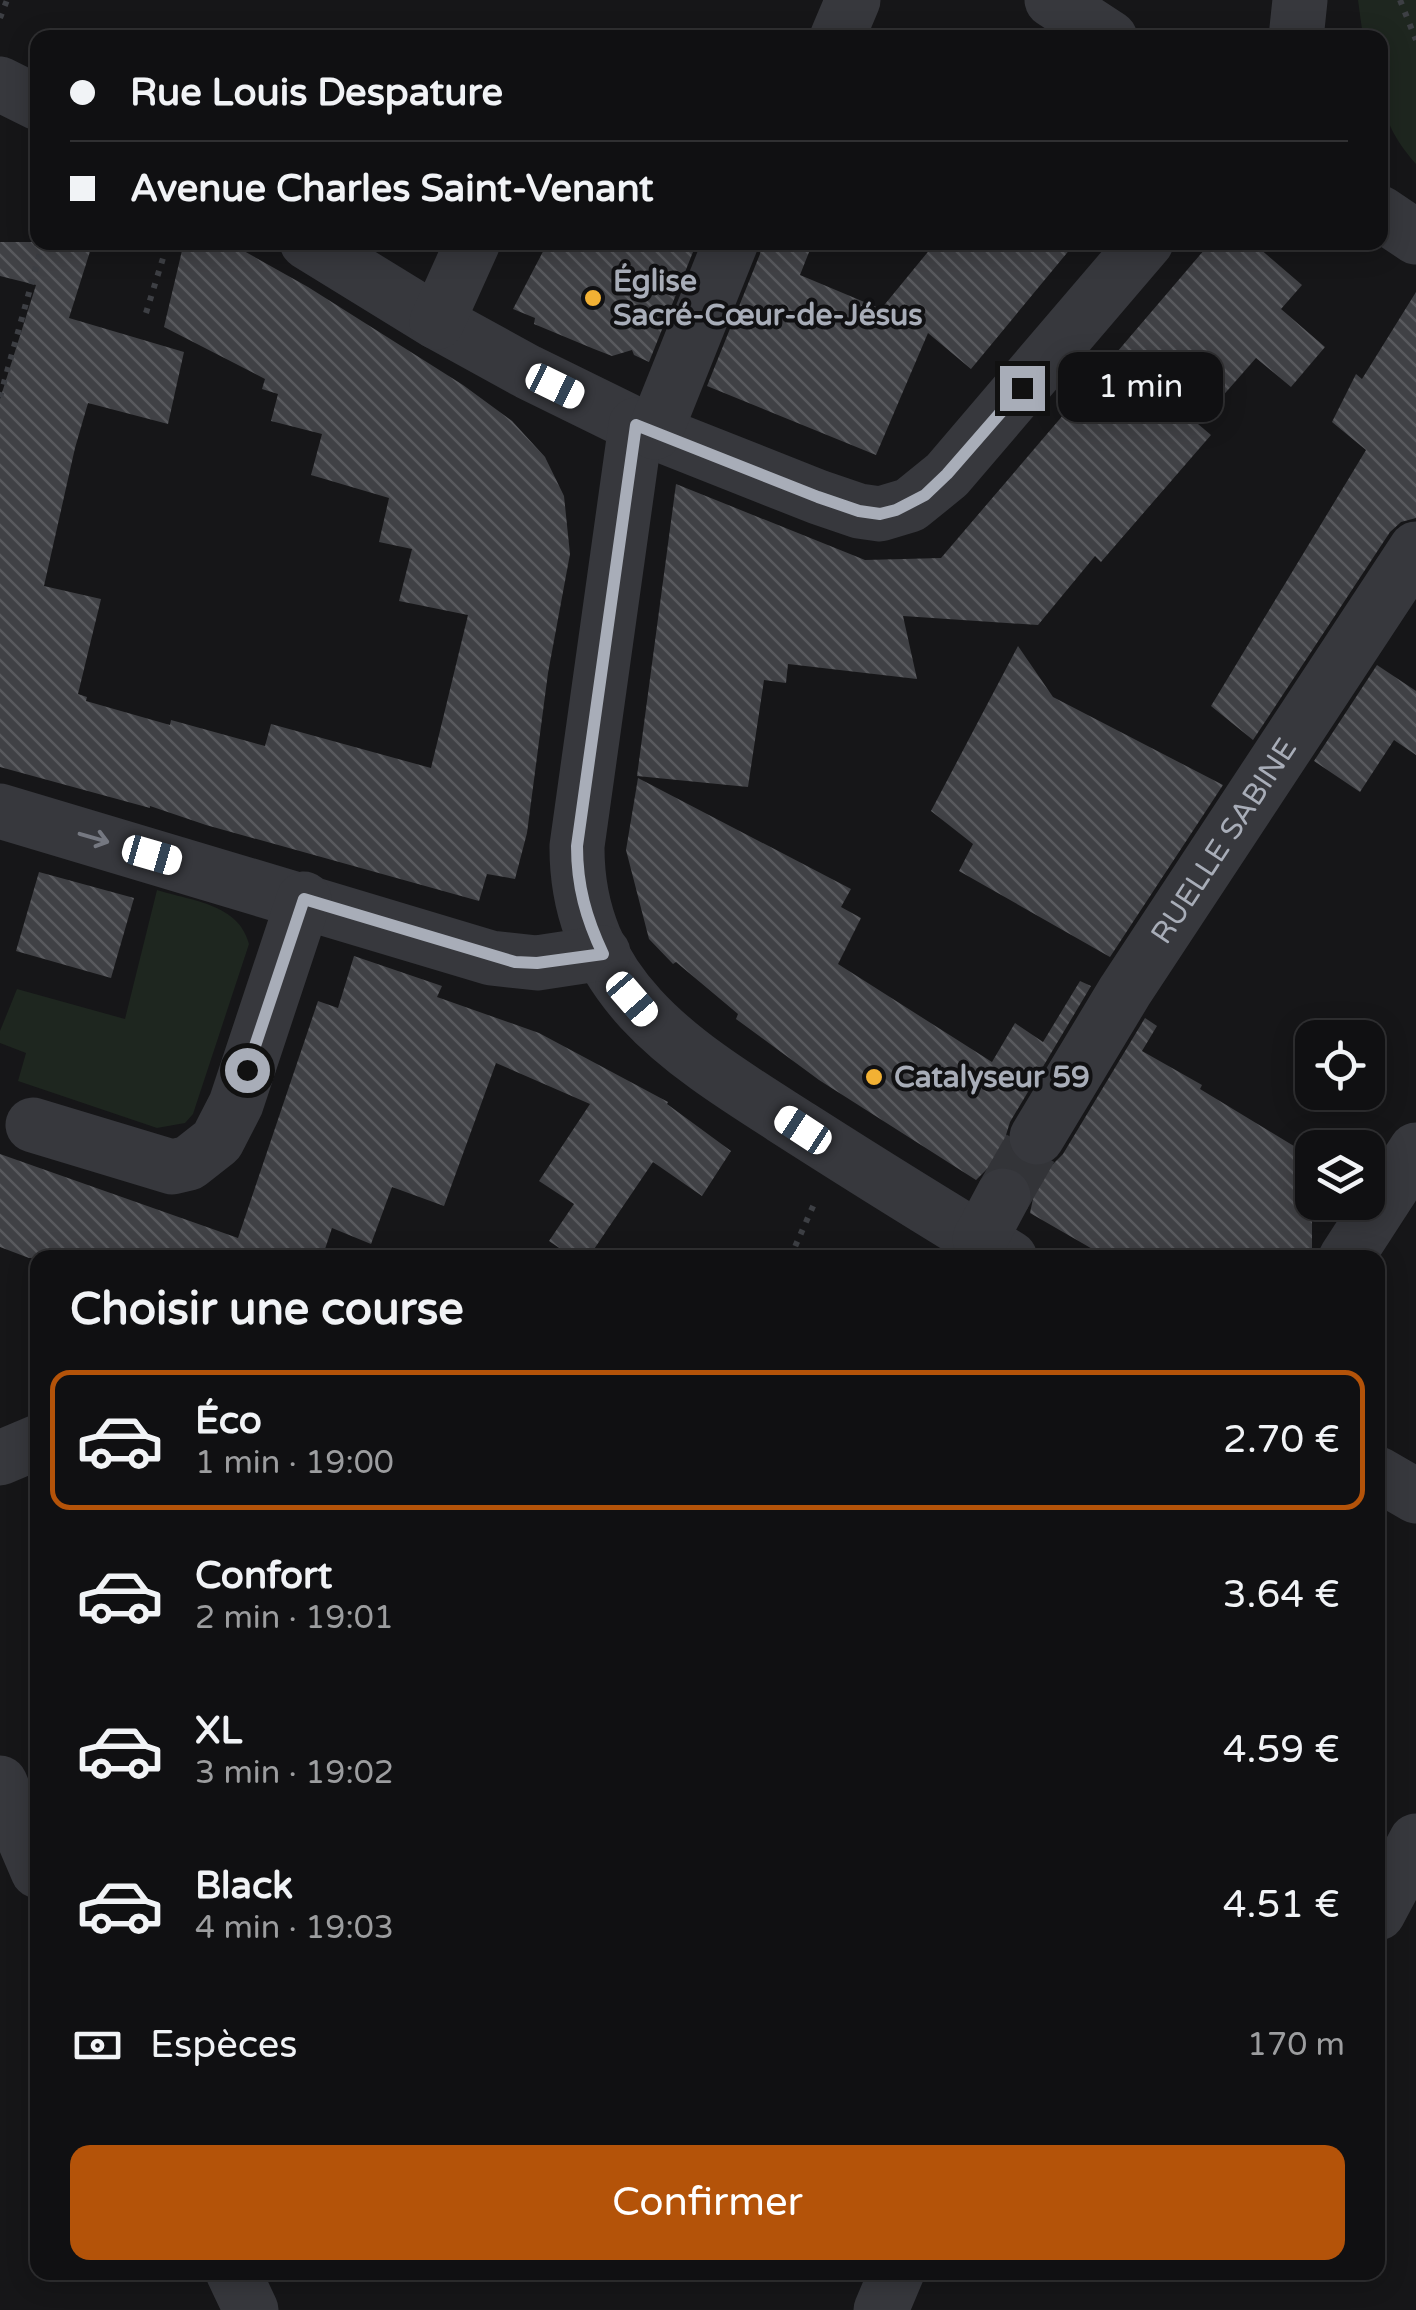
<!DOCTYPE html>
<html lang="fr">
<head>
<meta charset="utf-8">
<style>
  body { margin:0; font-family:"Varela Round",sans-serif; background:#1e1e20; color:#f1f3f6; height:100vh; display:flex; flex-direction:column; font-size:38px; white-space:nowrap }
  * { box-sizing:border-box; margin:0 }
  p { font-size:32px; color:#9c9d9f }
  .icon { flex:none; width:55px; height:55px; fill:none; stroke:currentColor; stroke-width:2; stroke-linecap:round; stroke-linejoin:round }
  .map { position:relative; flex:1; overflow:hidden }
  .details { position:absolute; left:30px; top:1250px; width:1355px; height:1030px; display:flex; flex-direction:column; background:#101012; border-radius:20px; box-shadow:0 5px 25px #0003,0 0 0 2px #303032 }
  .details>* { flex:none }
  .guide { position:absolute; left:30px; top:30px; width:1358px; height:220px; border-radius:20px; box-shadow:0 5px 25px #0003,0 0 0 2px #303032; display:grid; align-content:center; height:220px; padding:0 40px; background:#101012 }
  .controls { position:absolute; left:1295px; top:1020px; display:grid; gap:20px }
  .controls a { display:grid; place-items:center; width:90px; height:90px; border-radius:20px; background:#101012; box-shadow:0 5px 25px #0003,0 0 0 2px #303032; font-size:50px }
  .end { position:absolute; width:45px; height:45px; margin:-22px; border:12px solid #a8adb8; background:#111; box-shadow:0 0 0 5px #111 }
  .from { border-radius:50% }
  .bubble { position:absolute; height:70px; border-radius:20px; background:#101012; box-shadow:0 5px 25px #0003,0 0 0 2px #303032; font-size:32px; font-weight:600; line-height:70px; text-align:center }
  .car { position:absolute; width:30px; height:60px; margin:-30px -15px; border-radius:12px; box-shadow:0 0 8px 2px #0007; background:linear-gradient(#fff 24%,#345 0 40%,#fff 0 76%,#345 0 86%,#fff 0) }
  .guide b { display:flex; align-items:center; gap:35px; height:95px; font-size:38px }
  .guide b+b { border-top:2px solid #303032 }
  .guide i { width:25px; height:25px; background:#f1f3f6 }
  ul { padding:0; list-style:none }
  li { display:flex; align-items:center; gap:30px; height:140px; margin:0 20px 15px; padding:0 20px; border:5px solid transparent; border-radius:20px }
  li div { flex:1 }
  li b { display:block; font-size:38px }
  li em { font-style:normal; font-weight:600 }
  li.active { border-color:#b45309 }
  li>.icon { width:90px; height:90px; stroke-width:1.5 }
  h2 { padding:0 40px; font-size:45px; line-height:120px }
  .pay { display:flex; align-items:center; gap:25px; height:110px; padding:0 40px; font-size:38px }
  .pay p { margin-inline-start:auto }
  .action { display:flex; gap:20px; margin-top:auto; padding:20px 40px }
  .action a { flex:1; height:115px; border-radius:20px; background:#b45309; color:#fff; font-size:40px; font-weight:600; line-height:115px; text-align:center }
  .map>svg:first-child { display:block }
  .green { fill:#1e261f }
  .building { fill:url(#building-back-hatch) }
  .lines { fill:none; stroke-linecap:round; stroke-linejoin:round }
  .minor-tunnel { stroke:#333438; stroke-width:55; stroke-dasharray:55 28; stroke-linecap:butt }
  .path { stroke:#3d3f44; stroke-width:6; stroke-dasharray:5 8; stroke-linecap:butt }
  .minor { stroke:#37383d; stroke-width:55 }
  .oneway { stroke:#757881 }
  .route { stroke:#a8adb8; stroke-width:12 }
  .poi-dot { fill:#f2b134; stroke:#111113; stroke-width:4 }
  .labels { text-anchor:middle; stroke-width:8; stroke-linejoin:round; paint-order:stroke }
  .poi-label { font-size:30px; font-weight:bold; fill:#a8adb8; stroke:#111113; text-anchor:start }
  .street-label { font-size:30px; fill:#a8adb8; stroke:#111113 }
</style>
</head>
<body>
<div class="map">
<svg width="1416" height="2310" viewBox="0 0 1416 2310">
  <defs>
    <pattern id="building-back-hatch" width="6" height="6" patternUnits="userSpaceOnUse" patternTransform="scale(2.5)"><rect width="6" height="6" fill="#404145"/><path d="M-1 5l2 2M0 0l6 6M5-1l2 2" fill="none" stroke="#595a5e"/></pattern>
  </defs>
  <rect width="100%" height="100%" fill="#161618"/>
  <g class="green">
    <path d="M 1358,0 L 1416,0 L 1416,164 C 1377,119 1380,94 1380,38 L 1363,37 Z"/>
    <path d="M 157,890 C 192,901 239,904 249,944 L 193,1114 L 185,1123 L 157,1128 L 18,1081 L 26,1053 L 0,1043 L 0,1031 L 17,989 L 125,1019 Z"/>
  </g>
  <g class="building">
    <path d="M 0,242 L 93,242 L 69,318 L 184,352 L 168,424 L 88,403 L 75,448 L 44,586 L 101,599 L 78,694 L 87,697 L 86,701 L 170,725 L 171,720 L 265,746 L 271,724 L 431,768 L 468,615 L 399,601 L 412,549 L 379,542 L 389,498 L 311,475 L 322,434 L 271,421 L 278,394 L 262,389 L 265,379 L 164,327 L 184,242 L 228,242 L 308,287 L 463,385 L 512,421 L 545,457 L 564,496 L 570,554 L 548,673 L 527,833 L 515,879 L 487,874 L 479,901 L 206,825 L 150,806 L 150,808 L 0,767 L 0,399 L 36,285 L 0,276 Z"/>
    <path d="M 548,242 L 697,242 L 649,362 L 634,355 L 632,350 L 612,356 L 594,349 L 534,324 L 535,318 L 513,309 Z"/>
    <path d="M 761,242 L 813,242 L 800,275 L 881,309 L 936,242 L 1076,242 L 971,369 L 928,333 L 876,455 L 707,386 L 760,254 Z"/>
    <path d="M 1211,242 L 1252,242 L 1302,285 L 1281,309 L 1325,347 L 1291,387 L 1256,358 L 1198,424 L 1211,435 L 1101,562 L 1095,556 L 1038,625 L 903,616 L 917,679 L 788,664 L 786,683 L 764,680 L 748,787 L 637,776 L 676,484 L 865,560 L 941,558 Z"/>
    <path d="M 1416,292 L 1416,518 L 1401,522 L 1390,532 L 1253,740 L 1211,706 L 1366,450 L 1332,422 L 1356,374 L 1362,379 Z"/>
    <path d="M 1018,646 L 1053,697 L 1223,785 L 1110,957 L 959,871 L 973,844 L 931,811 Z"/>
    <path d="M 1377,665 L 1416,691 L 1416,755 L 1394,740 L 1360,792 L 1314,761 Z"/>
    <path d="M 638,778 L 851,889 L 841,907 L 861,918 L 838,964 L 992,1062 L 1015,1023 L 1043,1042 L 1080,981 L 1091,986 L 1010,1122 L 1006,1135 L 1009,1151 L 1022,1164 L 1037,1168 L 1053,1164 L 1063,1154 L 1145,1018 L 1157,1026 L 1142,1051 L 1202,1085 L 1200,1089 L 1312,1157 L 1312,1258 L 1108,1258 L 1030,1213 L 1034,1194 L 1029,1179 L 1019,1169 L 1001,1165 L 987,1169 L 976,1180 L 819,1080 L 736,1019 L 738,1014 L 676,962 L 673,964 L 649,939 L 626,850 Z"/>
    <path d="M 39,872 L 134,898 L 111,978 L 16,951 Z"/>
    <path d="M 354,956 L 442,986 L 437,997 L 539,1033 L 668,1102 L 667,1104 L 731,1151 L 702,1196 L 653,1162 L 588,1258 L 574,1258 L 549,1241 L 574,1204 L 539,1181 L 590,1104 L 496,1063 L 444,1206 L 392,1187 L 371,1244 L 332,1228 L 322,1258 L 29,1258 L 0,1247 L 0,1154 L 238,1238 L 318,1001 L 338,1008 Z"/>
  </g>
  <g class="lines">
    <path class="minor-tunnel" d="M 1003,1196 L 1037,1137"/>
    <g class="path">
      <path d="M 1400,0 L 1416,40"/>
      <path d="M 0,18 L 7,0"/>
      <path d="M 146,313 L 168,242"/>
      <path d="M 0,397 L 43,242"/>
      <path d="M 790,1258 L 814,1204"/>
    </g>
    <g class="minor">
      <path d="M 1052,0 L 1110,38"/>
      <path d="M 837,38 L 853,0"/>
      <path d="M 1296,38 L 1300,0"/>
      <path d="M 0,84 L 38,103"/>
      <path d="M 1380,213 L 1416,237"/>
      <path d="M 307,242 L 437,322 L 528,372 L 636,425 L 818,497 L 859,511 L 880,514 L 910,505 L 947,475 L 1146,242"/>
      <path d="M 437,322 L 473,242"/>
      <path d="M 636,425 L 577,846 C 576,994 693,1059 802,1129 C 871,1173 940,1216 1010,1258"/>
      <path d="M 655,432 L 731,242"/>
      <path d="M 0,811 L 491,958 L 537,963 L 603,953"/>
      <path d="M 33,1125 L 172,1167 L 189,1163 L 217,1141 L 236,1104 L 304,899"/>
      <path id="s1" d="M 1037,1137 L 1125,991 L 1416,549"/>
      <path d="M 980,1239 L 1003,1196"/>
      <path d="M 1346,1258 L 1416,1150"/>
      <path d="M 0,1458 L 38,1442"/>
      <path d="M 1378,1474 L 1416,1496"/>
      <path d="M 0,1783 L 38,1871"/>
      <path d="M 1378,1913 L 1416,1841"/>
      <path d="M 233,2272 L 251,2310"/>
      <path d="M 881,2310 L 897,2272"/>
    </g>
  </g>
  <defs><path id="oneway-shaft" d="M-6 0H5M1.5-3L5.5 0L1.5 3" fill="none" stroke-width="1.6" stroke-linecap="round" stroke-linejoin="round" transform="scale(2.5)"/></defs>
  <use class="oneway" href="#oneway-shaft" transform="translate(94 838) rotate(16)"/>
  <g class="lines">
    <path class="route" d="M 247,1070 L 304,899 L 515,962 L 537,963 L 603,954 C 586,918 577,886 577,846 L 636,425 L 818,497 L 859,511 L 880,514 L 896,510 L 925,495 L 947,474 L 1022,388"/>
  </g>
  <g class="poi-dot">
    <circle cx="593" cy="298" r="10"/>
    <circle cx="874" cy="1077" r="10"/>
  </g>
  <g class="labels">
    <g class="poi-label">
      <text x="613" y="291">Église<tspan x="613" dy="34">Sacré-Cœur-de-Jésus</tspan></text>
      <text x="894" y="1087">Catalyseur 59</text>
    </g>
    <g class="street-label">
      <text dy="10" stroke="none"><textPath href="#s1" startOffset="350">RUELLE SABINE</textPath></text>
    </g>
  </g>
</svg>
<div class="controls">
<a><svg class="icon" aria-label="locate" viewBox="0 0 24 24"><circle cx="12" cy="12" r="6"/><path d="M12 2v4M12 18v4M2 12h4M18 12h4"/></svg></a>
<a><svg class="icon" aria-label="layers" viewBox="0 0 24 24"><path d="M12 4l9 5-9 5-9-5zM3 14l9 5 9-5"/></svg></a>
</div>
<i class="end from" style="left:247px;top:1070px"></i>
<i class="end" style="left:1022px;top:388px"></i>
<div class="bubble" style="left:1058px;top:352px;width:165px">1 min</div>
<i class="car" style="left:555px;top:386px;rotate:116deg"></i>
<i class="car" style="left:152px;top:855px;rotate:106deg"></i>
<i class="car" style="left:632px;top:999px;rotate:139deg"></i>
<i class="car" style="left:803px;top:1130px;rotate:303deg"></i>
<div class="guide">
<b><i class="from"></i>Rue Louis Despature</b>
<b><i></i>Avenue Charles Saint-Venant</b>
</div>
<section class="details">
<h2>Choisir une course</h2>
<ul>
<li class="active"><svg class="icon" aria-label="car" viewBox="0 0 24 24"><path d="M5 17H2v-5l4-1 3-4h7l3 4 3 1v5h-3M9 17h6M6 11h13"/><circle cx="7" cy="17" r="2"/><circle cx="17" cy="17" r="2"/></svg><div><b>Éco</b><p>1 min · 19:00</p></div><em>2.70 €</em></li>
<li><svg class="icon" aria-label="car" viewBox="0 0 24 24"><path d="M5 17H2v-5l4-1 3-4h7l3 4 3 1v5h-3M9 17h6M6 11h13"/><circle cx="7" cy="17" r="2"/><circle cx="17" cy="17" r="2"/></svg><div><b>Confort</b><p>2 min · 19:01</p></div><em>3.64 €</em></li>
<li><svg class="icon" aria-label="car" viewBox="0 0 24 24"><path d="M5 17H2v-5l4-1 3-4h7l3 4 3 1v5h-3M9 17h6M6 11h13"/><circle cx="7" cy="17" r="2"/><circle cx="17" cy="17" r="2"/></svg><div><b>XL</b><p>3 min · 19:02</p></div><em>4.59 €</em></li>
<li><svg class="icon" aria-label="car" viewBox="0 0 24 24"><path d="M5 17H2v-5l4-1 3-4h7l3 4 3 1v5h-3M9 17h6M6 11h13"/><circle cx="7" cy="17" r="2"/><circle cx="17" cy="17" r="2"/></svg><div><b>Black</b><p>4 min · 19:03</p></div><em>4.51 €</em></li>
</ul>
<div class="pay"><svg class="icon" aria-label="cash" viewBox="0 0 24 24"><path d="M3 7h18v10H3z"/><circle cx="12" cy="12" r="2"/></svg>Espèces<p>170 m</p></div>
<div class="action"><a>Confirmer</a></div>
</section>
</div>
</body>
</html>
